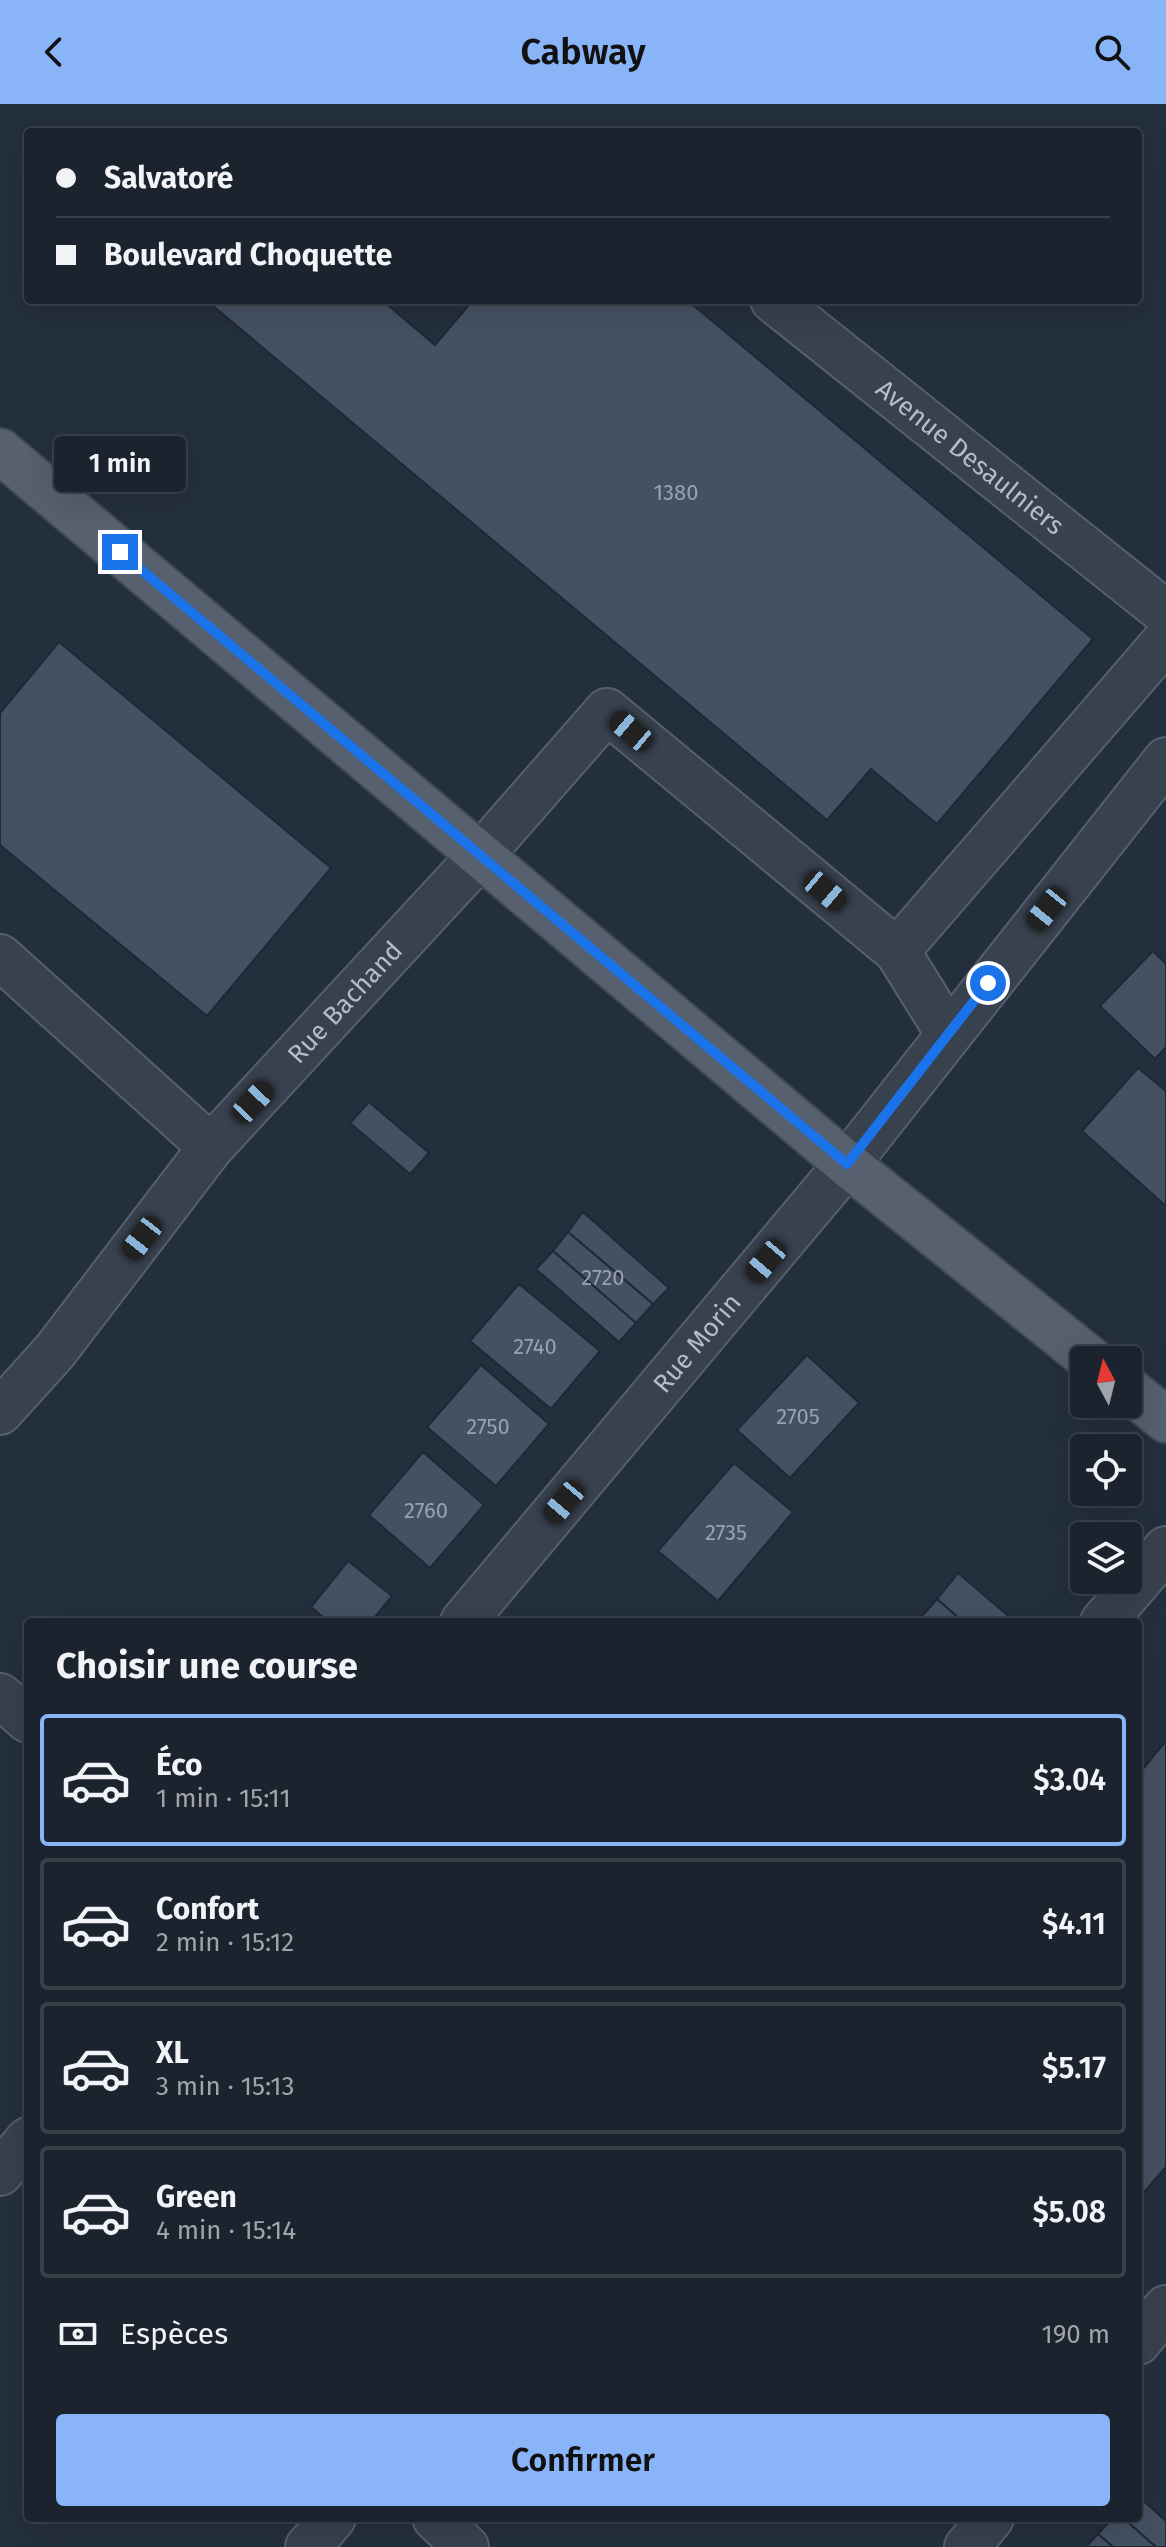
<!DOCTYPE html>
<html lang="fr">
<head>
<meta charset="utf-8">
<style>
  body { margin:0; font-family:"Fira Sans",sans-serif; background:#282f3a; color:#f1f3f6; height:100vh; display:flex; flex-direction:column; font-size:30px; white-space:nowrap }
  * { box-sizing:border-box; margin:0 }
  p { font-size:26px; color:#a0a4aa }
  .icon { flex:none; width:44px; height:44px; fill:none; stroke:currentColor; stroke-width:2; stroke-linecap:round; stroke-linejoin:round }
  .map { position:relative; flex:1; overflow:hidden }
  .side { position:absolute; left:24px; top:1514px; width:1118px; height:904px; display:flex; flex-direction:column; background:#1b232e; border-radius:8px; box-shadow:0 8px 32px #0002,0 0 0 2px #39404a }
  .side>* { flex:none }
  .top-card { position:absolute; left:24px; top:24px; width:1118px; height:176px; border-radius:8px; box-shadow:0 8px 32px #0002,0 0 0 2px #39404a; display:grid; align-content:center; height:176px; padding:0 32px; background:#1b232e }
  .needle { width:52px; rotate:353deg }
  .fabs { position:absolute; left:1070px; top:1242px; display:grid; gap:16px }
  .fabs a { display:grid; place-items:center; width:72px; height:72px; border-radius:8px; background:#1b232e; box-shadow:0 8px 32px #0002,0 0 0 2px #39404a; font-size:40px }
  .end { position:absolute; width:36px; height:36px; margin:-18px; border:10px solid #1a73e8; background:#fff; box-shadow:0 0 0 4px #fff }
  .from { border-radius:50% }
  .bubble { position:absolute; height:56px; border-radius:8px; background:#1b232e; box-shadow:0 8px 32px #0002,0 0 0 2px #39404a; font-size:26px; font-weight:600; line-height:56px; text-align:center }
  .car { position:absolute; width:24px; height:48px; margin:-24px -12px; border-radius:10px; box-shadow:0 0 6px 2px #0007; background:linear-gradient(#222 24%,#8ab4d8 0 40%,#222 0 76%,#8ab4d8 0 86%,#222 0) }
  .top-card b { display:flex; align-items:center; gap:28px; height:76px; font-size:30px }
  .top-card b+b { border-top:2px solid #39404a }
  .top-card i { width:20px; height:20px; background:#f1f3f6 }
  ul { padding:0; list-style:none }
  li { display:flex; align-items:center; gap:24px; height:132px; margin:0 16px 12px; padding:0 16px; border:4px solid #39404a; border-radius:8px }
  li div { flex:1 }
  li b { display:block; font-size:30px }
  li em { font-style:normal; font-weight:600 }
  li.selected { border-color:#8ab4f8 }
  li>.icon { width:72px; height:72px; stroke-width:1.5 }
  h2 { padding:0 32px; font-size:36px; line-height:96px }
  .pay { display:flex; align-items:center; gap:20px; height:88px; padding:0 32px; font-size:30px }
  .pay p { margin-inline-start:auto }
  .cta { display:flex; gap:16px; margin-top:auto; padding:16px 32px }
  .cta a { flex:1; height:92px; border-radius:8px; background:#8ab4f8; color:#111; font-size:32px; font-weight:600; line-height:92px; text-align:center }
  header { display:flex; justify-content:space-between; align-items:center; height:104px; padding:0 32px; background:#8ab4f8; color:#111; font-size:36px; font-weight:600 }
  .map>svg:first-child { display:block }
  .building { fill:#455162; stroke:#1f2835; stroke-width:2 }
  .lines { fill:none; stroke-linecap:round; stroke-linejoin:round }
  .minor-casing { stroke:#565f6c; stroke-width:48 }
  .major-casing { stroke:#414a57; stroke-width:48 }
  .minor { stroke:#38414e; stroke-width:44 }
  .major { stroke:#56606e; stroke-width:44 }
  .route { stroke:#1a73e8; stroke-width:10 }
  .labels { text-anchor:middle; stroke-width:6; stroke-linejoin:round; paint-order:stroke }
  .number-label { font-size:22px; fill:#98a1af }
  .street-label { font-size:26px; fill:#b4bcc9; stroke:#1d2633 }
</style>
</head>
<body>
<header><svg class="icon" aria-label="back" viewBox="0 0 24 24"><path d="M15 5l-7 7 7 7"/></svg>Cabway<svg class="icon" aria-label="search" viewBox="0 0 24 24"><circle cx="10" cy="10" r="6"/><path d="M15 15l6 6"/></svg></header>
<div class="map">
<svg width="1166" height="2443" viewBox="0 0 1166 2443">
  <rect width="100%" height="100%" fill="#242f3e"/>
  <g class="building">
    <path d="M 206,196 L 382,196 L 435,241 L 473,196 L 687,196 L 1093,535 L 937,720 L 871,665 L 827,716 Z"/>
    <path d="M 59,538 L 331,764 L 207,912 L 0,741 L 0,609 Z"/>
    <path d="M 1153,847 L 1166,860 L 1166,943 L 1155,955 L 1100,902 Z"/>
    <path d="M 1138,964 L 1166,987 L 1166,1102 L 1082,1027 Z"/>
    <path d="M 369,998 L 429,1049 L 410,1070 L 350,1019 Z"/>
    <path d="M 583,1108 L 669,1184 L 653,1200 L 568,1128 Z"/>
    <path d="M 568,1128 L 653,1200 L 636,1219 L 553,1147 Z"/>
    <path d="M 553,1147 L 636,1219 L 619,1238 L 536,1165 Z"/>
    <path d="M 519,1180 L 600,1247 L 551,1305 L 470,1237 Z"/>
    <path d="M 807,1251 L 859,1299 L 790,1374 L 737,1326 Z"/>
    <path d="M 481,1261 L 549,1320 L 496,1382 L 427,1323 Z"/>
    <path d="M 423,1348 L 484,1401 L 430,1464 L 369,1411 Z"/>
    <path d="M 734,1359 L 793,1408 L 718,1497 L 658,1447 Z"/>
    <path d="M 348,1457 L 392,1492 L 371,1518 L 329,1518 L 311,1503 Z"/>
    <path d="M 958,1469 L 1013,1516 L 963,1518 L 937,1495 Z"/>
    <path d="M 937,1495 L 963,1518 L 917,1518 Z"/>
    <path d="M 1166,1637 L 1166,2063 L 1138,2095 L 1138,1671 Z"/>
    <path d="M 1138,2392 L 1166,2417 L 1166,2443 L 1156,2443 L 1123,2414 L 1138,2414 Z"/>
    <path d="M 1113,2414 L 1123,2414 L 1156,2443 L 1113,2443 L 1098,2430 Z"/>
    <path d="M 1098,2430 L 1113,2443 L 1086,2443 Z"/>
  </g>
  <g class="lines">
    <defs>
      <g id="minor">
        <path id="s1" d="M 773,196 L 1166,509"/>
        <path d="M 897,847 L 948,929"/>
        <path d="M 0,853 L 211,1043"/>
        <path id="s2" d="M 0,1308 L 55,1247 L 211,1043 L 480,752 L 607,607 L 897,847 L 1166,536"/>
        <path id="s3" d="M 463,1518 L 847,1060 L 1166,656"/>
        <path d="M 1103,1518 L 1166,1445"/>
        <path d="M 0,1592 L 28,1616"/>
        <path d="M 0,2069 L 28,2036"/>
        <path d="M 1138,2238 L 1166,2204"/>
        <path d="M 435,2414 L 466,2443"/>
        <path d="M 308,2443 L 333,2414"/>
        <path d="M 967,2443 L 991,2414"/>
      </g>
      <g id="major">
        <path d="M 0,347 L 847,1060 L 1091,1256"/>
        <path d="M 1128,1285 L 1166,1316"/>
      </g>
    </defs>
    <use href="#minor" class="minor-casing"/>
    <use href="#major" class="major-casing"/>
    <use href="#minor" class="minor"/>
    <use href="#major" class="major"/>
  </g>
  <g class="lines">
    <path class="route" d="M 120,448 L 847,1060 L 988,879"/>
  </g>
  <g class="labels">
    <g class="number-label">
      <text x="676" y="396">1380</text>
      <text x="603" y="1181">2720</text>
      <text x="535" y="1250">2740</text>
      <text x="798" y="1320">2705</text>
      <text x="488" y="1330">2750</text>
      <text x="426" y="1414">2760</text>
      <text x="726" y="1436">2735</text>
    </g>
    <g class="street-label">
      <text dy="9" stroke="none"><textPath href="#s1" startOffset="252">Avenue Desaulniers</textPath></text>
      <text dy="9" stroke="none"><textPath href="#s2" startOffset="536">Rue Bachand</textPath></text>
      <text dy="9" stroke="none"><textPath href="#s3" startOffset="364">Rue Morin</textPath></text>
    </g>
  </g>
</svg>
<div class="fabs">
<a><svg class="needle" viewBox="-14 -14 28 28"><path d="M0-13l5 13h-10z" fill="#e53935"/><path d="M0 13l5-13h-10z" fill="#a0a4aa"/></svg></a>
<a><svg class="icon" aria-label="locate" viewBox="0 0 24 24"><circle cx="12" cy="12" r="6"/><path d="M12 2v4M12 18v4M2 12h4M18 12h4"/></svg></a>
<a><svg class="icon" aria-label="layers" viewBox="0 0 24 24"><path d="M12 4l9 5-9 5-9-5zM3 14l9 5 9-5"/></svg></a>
</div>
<i class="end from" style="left:988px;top:879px"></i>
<i class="end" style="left:120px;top:448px"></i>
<div class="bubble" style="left:54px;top:332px;width:132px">1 min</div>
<i class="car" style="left:631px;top:627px;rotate:310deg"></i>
<i class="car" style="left:825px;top:787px;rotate:130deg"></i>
<i class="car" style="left:1047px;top:805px;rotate:219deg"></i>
<i class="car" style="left:253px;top:998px;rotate:43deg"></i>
<i class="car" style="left:142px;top:1134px;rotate:218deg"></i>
<i class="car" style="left:766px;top:1157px;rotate:220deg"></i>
<i class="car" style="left:564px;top:1398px;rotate:220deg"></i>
<div class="top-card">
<b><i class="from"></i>Salvatoré</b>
<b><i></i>Boulevard Choquette</b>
</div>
<section class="side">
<h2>Choisir une course</h2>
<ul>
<li class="selected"><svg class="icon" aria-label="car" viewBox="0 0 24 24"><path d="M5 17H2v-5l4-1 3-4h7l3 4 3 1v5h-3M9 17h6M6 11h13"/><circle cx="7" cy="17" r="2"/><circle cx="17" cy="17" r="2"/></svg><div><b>Éco</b><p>1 min · 15:11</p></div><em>$3.04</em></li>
<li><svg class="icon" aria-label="car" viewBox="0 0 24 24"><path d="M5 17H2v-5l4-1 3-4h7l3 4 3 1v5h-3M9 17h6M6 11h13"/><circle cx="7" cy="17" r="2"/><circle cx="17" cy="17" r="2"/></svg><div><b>Confort</b><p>2 min · 15:12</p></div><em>$4.11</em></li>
<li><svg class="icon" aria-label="car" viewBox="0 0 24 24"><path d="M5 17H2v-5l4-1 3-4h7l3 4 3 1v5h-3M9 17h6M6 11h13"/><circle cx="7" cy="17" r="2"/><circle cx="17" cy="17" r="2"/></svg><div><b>XL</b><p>3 min · 15:13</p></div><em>$5.17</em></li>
<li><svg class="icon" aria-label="car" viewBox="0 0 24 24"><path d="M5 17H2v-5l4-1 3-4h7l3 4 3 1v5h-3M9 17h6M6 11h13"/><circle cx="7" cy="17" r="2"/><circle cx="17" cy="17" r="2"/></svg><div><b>Green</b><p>4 min · 15:14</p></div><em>$5.08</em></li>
</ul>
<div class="pay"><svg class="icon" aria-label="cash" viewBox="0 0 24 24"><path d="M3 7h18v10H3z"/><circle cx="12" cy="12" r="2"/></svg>Espèces<p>190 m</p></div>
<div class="cta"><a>Confirmer</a></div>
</section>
</div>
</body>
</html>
